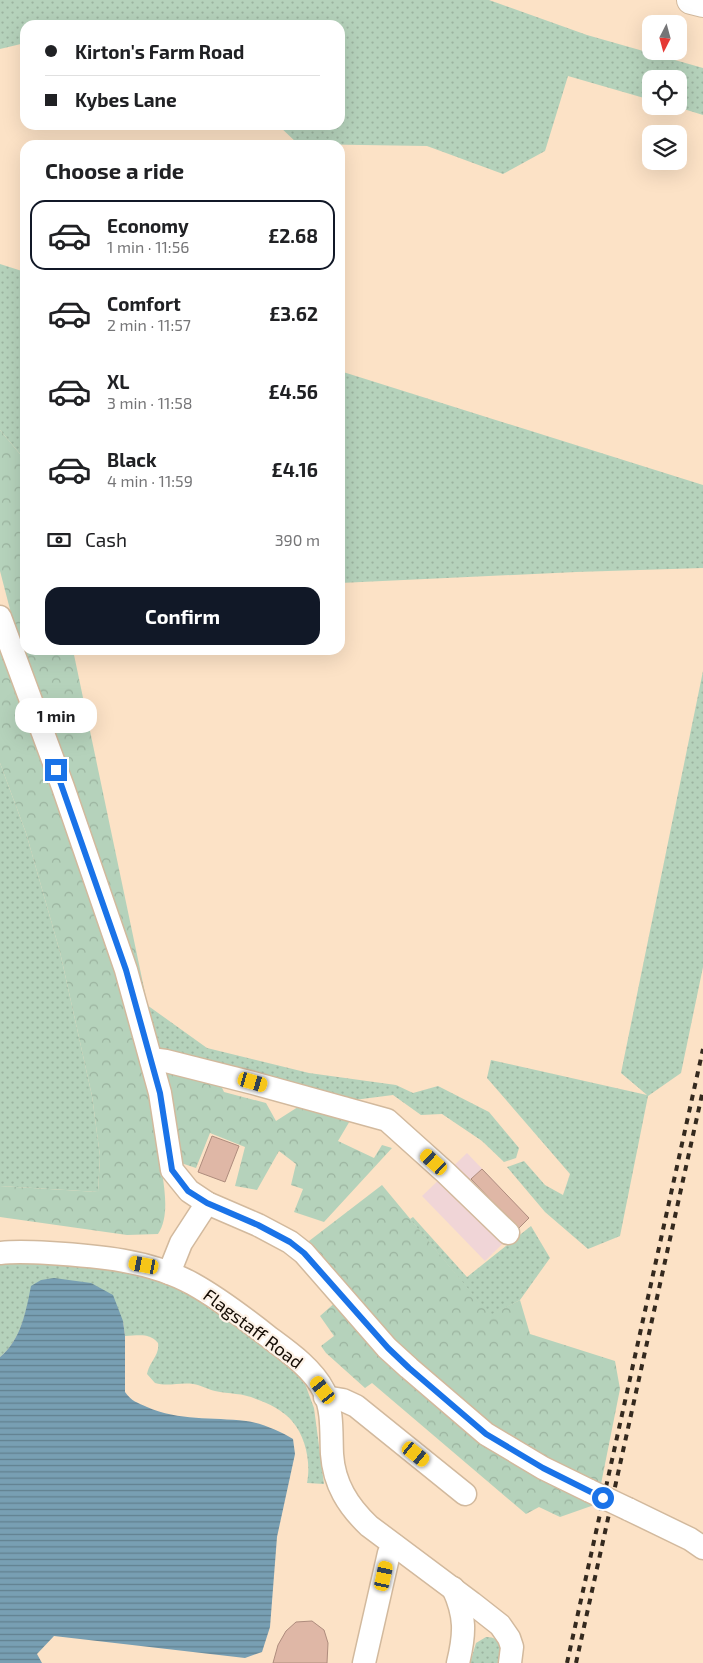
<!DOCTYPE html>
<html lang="en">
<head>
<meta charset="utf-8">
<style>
  body { margin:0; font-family:"Exo 2",sans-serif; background:#f6f6f6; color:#202124; height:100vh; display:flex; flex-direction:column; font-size:19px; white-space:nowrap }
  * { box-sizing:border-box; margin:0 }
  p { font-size:16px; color:#757577 }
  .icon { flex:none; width:28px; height:28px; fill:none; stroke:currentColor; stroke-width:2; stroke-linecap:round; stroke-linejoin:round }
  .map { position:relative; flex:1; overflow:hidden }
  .side { position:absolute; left:20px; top:140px; width:325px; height:515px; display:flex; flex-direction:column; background:#fff; border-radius:15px; box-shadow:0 5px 20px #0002 }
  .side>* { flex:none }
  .top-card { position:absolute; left:20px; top:20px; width:325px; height:110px; border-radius:15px; box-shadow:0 5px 20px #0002; display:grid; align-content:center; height:110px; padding:0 25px; background:#fff }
  .needle { width:32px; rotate:186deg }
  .controls { position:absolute; left:642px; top:15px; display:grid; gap:10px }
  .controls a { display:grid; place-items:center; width:45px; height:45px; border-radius:10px; background:#fff; box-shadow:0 5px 20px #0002; font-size:25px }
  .end { position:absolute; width:22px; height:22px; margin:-11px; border:6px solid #1a73e8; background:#fff; box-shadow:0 0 0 2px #fff }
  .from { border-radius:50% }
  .bubble { position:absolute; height:35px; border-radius:15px; background:#fff; box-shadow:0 5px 20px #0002; font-size:16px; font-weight:700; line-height:35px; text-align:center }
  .car { position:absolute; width:15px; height:30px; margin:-15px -8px; border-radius:6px; box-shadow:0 0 4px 1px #0007; background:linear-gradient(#f5c518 24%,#345 0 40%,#f5c518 0 76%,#345 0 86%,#f5c518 0) }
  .top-card b { display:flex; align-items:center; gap:18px; height:48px; font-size:19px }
  .top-card b+b { border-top:1px solid #e0e0e0 }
  .top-card i { width:12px; height:12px; background:#202124 }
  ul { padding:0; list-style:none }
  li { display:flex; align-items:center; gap:15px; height:70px; margin:0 10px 8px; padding:0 15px; border:2px solid transparent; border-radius:15px }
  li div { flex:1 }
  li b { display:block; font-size:19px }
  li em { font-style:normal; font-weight:700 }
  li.active { border-color:#111827 }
  li>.icon { width:45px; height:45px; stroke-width:1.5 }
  h2 { padding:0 25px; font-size:22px; line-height:60px }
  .pay { display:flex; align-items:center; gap:12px; height:55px; padding:0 25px; font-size:19px }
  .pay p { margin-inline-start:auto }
  .primary-button { display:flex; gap:10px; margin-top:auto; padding:10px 25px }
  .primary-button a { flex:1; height:58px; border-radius:15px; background:#111827; color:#fff; font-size:20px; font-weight:700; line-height:58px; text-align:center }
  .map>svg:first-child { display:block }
  .industrial { fill:#f0d5d7 }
  .grass { fill:url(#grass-dots) }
  .forest { fill:url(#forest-crowns) }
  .water { fill:url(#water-rules) }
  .building { fill:#dfb7a6; stroke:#ae8c7d }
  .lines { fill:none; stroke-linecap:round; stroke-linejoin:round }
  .minor-casing { stroke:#d2b99d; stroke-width:25 }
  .highway-casing { stroke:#d2b99d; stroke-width:30 }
  .minor { stroke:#fff; stroke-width:22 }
  .highway { stroke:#fff; stroke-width:28 }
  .rail { stroke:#34291e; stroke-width:4; stroke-dasharray:6 6; stroke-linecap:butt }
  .minor-bridge-casing { stroke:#d2b99d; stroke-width:25; stroke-linecap:butt }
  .minor-bridge { stroke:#fff; stroke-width:22 }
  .route { stroke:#1a73e8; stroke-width:6 }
  .labels { text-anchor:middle; stroke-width:4.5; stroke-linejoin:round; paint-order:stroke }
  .street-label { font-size:18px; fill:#150c04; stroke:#fdf2e7 }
</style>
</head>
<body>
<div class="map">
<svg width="703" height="1663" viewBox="0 0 703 1663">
  <defs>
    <pattern id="grass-dots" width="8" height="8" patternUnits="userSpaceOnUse" patternTransform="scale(1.25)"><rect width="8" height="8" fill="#b5d2bb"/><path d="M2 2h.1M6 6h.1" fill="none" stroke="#9bb39f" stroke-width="1.8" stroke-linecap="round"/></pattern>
    <pattern id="forest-crowns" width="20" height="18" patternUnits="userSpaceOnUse" patternTransform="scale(1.25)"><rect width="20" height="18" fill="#b5d2bb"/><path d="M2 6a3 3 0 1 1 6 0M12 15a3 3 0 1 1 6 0" fill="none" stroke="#9bb39f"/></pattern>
    <pattern id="water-rules" width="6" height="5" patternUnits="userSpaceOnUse" patternTransform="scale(1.25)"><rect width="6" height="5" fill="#789fb3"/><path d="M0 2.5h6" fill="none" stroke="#61808f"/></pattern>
  </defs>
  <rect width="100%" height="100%" fill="#fce2c6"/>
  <path class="industrial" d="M 467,1153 L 529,1218 L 485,1261 L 422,1196 Z"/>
  <g class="grass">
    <path d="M 0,0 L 489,0 L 587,35 L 703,68 L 703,115 L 674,106 L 679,106 L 679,79 L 651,79 L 651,100 L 568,76 L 545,151 L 503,174 L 427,146 L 298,144 L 278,125 L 340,125 L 340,25 L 25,25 L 25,43 L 0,49 Z"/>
    <path d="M 0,264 L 25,272 L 25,460 L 0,430 Z"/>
    <path d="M 340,371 L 703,485 L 703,568 L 576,572 L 340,583 Z"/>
    <path d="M 703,671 L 703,967 L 681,1073 L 648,1096 L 620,1236 L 588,1249 L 545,1212 L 507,1167 L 524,1161 L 545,1185 L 563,1195 L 570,1174 L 487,1078 L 491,1060 L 647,1095 L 621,1073 Z"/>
    <path d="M 0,763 L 26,833 L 60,952 L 92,1096 L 100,1156 L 98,1192 L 0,1186 Z"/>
    <path d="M 147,1005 L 207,1048 L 309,1073 L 396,1085 L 413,1093 L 438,1086 L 489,1112 L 519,1148 L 516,1158 L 504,1162 L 482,1141 L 442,1114 L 421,1115 L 393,1095 L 354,1100 L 157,1049 Z"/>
    <path d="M 413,1217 L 467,1277 L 531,1226 L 550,1258 L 520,1300 L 490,1316 L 410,1219 Z"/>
    <path d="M 0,1263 L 72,1264 L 151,1277 L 172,1285 L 202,1301 L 281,1356 L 305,1384 L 314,1408 L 324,1484 L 307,1483 C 311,1463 306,1437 292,1421 C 284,1411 268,1403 256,1399 C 243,1393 229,1394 215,1391 C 207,1389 201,1385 193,1384 C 180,1382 168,1387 155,1383 L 147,1374 C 149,1362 160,1355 158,1343 C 149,1332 137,1336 125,1336 L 123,1321 L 32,1286 C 26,1311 21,1340 0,1357 Z"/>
    <path d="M 486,1637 C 503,1637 501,1650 501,1663 L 470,1663 L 476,1643 Z"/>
  </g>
  <g class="forest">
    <path d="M 0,430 L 25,460 L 25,650 L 73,650 L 161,1069 L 218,1079 L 224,1092 L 266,1103 L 276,1121 L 301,1105 L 351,1119 L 338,1141 L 374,1158 L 382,1145 L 392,1148 L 324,1222 L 294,1212 L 303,1189 L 291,1185 L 296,1164 L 279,1151 L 257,1190 L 235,1186 L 245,1147 L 210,1133 L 196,1168 L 175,1161 L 159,1153 C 162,1177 172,1213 158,1234 L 127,1235 L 0,1217 L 0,1186 L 98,1192 L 100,1156 L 92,1096 L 60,952 L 26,833 L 0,763 L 0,639 L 18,640 L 0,571 Z"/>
    <path d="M 382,1185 L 490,1315 L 520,1300 L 530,1334 L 615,1361 L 620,1389 L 597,1504 L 560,1517 L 539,1507 L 526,1514 L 372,1383 L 365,1388 L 326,1353 L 321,1346 L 334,1336 L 320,1316 L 346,1293 L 309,1241 Z"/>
  </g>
  <path class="water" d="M 54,1278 L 91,1283 L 113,1295 L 123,1321 L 125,1336 L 125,1392 C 131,1401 138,1403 147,1407 C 179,1421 212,1417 246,1421 C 262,1423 280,1431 293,1439 L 295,1454 L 277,1537 L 270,1627 L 262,1652 L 245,1658 L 54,1636 L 37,1654 L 42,1663 L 0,1663 L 0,1357 C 21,1340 26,1311 31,1286 L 41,1280 Z"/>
  <g class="building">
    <path d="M 212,1136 L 239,1146 L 225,1182 L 198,1172 Z"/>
    <path d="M 482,1169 L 529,1218 L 515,1232 L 508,1218 L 471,1179 Z"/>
    <path d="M 312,1621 L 324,1630 L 328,1643 L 327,1663 L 273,1663 L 278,1645 L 286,1631 L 296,1622 Z"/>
  </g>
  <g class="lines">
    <defs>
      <g id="minor">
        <path d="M 0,617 L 63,787 L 126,970 L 160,1093 L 172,1170 L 189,1191 L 207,1203 L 258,1225 L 290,1242 L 304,1253 L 387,1348 L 409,1368 L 486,1434 L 543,1468 L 590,1491"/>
        <path d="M 151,1059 L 166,1061 L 253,1083 L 387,1120 L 446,1173 L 508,1233"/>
        <path d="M 0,1253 C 16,1251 33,1252 49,1253 C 97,1256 150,1260 193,1284 C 220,1299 246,1319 270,1338 C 289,1352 313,1369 324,1391 C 333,1411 331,1433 332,1454 C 334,1484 348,1506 369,1526 L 472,1603 L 500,1625 L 509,1638 L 512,1647 L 510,1663"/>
        <path d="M 169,1273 L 181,1243 L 207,1203"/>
        <path d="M 325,1397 L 343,1400 L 356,1406 L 465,1494"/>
        <path d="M 628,1509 L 690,1539 L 703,1548"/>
        <path d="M 453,1588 C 466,1616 465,1634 458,1663"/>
        <path d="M 364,1663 L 389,1553 L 394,1545"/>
      </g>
      <path id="highway" d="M 691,0 L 703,3"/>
    </defs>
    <use href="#minor" class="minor-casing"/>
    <use href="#highway" class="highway-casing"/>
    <use href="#minor" class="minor"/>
    <use href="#highway" class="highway"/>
    <g class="rail">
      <path d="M 567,1663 L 703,1049"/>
      <path d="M 576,1663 L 703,1090"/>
    </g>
    <defs>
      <path id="minor-bridge" d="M 590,1491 L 628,1509"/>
    </defs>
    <use href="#minor-bridge" class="minor-bridge-casing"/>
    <use href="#minor-bridge" class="minor-bridge"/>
  </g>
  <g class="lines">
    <path class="route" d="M 56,770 L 126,970 L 160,1093 L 172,1170 L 188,1191 L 207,1203 L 258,1225 L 290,1242 L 304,1253 L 388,1348 L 409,1368 L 486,1434 L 543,1468 L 603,1498"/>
  </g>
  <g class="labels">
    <g class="street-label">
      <text transform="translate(253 1329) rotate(37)" y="6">Flagstaff Road</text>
    </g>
  </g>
</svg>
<div class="controls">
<a><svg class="needle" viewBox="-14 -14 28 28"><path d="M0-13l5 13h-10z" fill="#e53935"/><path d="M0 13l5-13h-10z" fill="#757577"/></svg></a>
<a><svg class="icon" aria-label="locate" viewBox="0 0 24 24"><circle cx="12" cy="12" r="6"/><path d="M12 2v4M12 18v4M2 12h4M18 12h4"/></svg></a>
<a><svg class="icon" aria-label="layers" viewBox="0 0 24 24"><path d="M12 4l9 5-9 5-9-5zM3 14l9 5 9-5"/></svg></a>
</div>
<i class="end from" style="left:603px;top:1498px"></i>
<i class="end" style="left:56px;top:770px"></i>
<div class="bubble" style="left:15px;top:698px;width:82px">1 min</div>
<i class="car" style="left:253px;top:1082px;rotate:106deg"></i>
<i class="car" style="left:434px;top:1162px;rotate:312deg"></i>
<i class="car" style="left:144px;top:1265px;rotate:281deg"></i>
<i class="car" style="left:323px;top:1390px;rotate:323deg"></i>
<i class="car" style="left:416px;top:1454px;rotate:129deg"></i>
<i class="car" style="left:384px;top:1576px;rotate:12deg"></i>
<div class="top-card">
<b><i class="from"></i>Kirton's Farm Road</b>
<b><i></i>Kybes Lane</b>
</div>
<section class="side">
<h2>Choose a ride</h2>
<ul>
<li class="active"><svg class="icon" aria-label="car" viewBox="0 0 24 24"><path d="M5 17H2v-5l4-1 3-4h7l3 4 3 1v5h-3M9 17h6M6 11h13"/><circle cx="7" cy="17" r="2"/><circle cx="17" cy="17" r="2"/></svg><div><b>Economy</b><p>1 min · 11:56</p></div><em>£2.68</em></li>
<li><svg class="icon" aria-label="car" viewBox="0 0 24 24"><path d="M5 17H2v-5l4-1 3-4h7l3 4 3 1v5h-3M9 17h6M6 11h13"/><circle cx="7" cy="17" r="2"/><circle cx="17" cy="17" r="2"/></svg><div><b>Comfort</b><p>2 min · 11:57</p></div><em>£3.62</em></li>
<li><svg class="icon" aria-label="car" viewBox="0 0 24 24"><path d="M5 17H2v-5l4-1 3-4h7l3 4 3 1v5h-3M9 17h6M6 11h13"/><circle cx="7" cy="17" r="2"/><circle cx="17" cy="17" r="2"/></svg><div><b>XL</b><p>3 min · 11:58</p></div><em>£4.56</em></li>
<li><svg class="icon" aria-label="car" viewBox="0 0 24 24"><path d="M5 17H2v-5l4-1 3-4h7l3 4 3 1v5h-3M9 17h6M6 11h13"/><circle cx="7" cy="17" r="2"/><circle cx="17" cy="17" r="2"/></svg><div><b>Black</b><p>4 min · 11:59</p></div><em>£4.16</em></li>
</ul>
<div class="pay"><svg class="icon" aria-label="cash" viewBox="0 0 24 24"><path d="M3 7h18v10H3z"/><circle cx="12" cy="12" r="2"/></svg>Cash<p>390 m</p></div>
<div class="primary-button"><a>Confirm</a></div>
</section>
</div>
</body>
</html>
